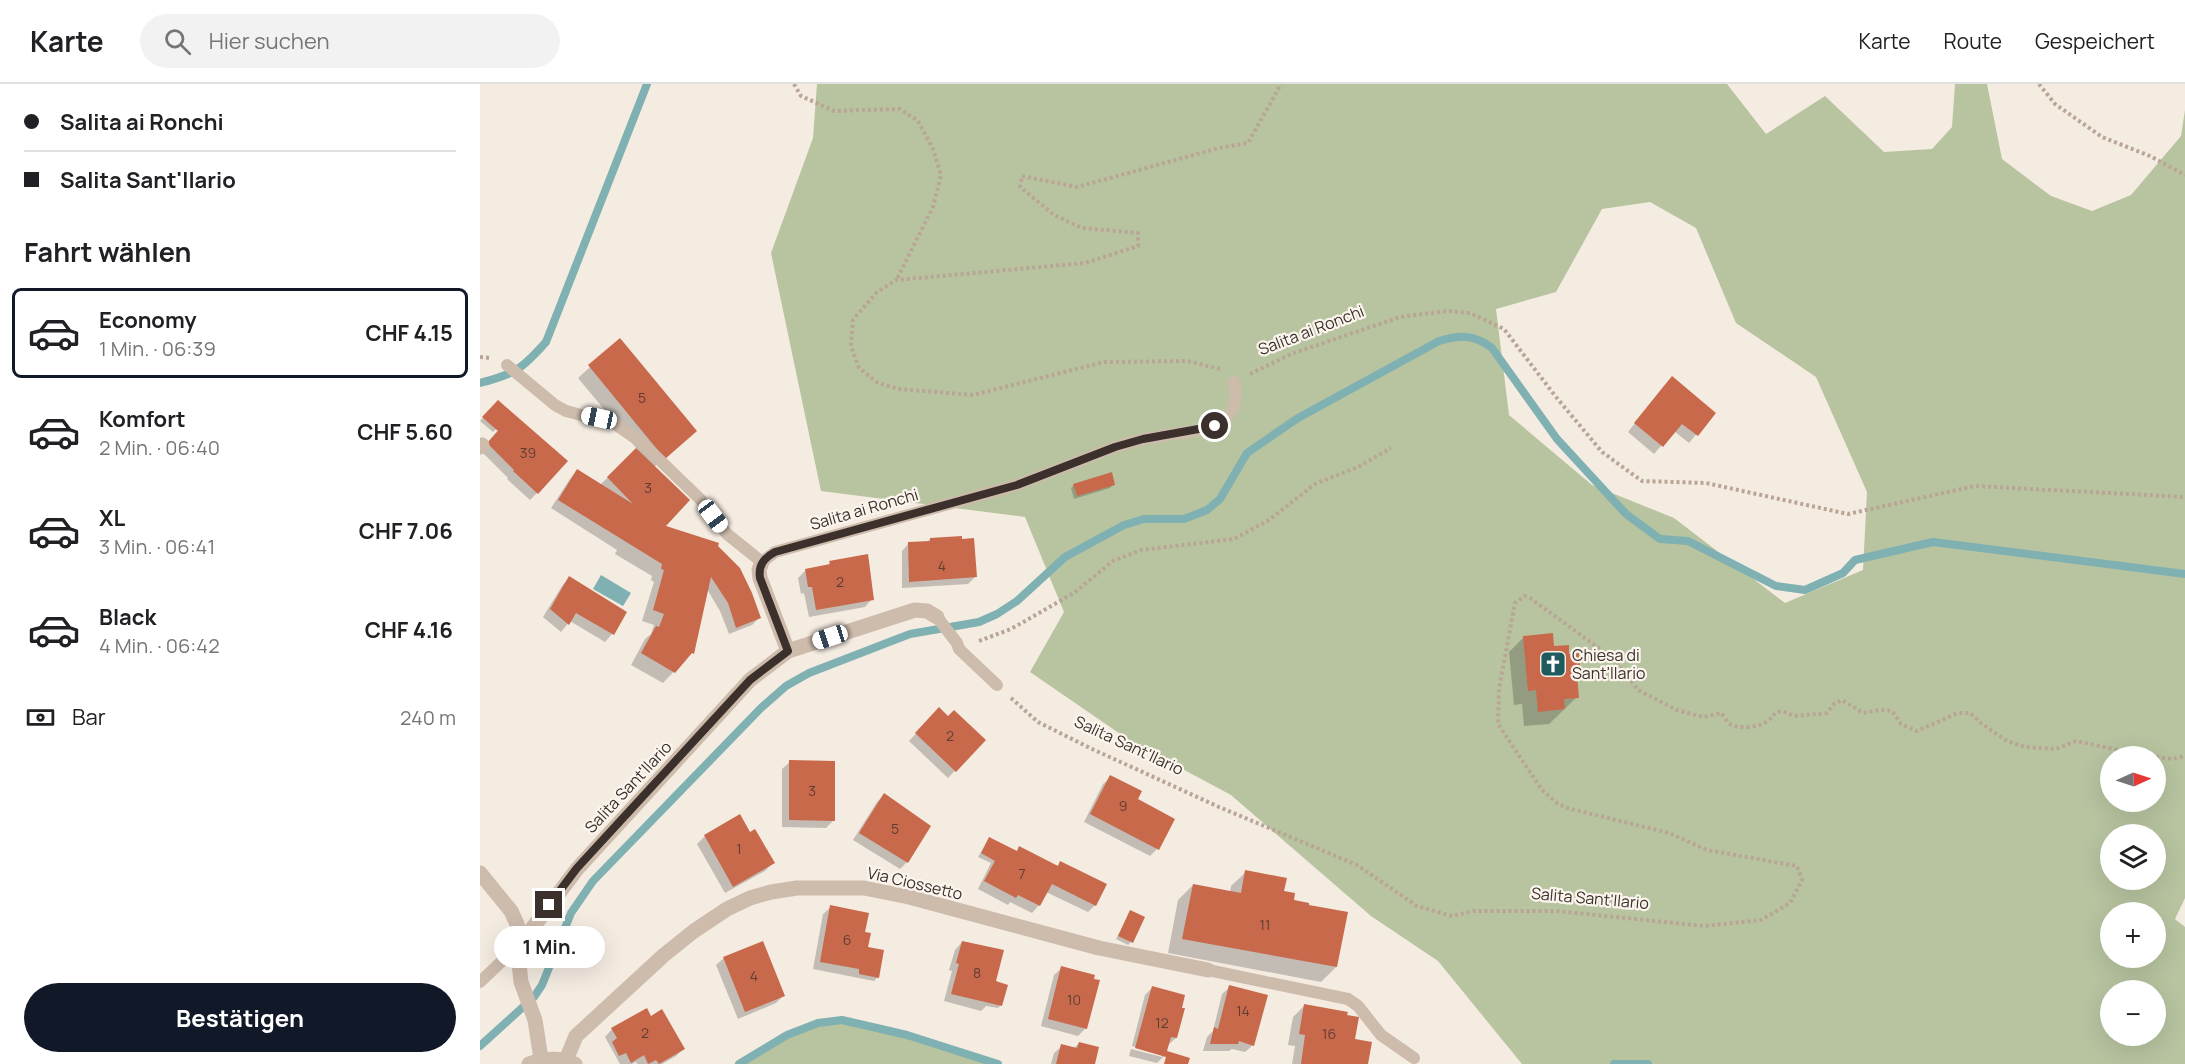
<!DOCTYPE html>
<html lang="de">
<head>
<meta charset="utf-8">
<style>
  body { margin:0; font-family:Manrope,sans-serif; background:#f2f2f2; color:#202124; height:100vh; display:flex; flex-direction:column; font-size:22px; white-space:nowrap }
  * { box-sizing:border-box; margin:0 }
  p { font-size:20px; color:#757577 }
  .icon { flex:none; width:33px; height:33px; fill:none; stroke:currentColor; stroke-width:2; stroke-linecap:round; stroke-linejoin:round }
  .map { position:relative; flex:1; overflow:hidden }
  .drawer { display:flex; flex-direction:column; background:#fff; width:480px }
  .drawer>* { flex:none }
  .guide { display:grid; align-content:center; height:132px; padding:0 24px; background:#fff }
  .needle { width:39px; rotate:87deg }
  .controls { position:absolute; left:1620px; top:662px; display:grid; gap:12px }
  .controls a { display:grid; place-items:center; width:66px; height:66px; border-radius:50%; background:#fff; box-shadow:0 6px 24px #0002; font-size:30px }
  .end { position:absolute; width:27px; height:27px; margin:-14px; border:8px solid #3b302b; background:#fff; box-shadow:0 0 0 3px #fff }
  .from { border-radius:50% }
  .bubble { position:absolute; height:42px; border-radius:21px; background:#fff; box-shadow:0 6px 24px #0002; font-size:20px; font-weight:700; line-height:42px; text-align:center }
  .car { position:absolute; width:18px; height:36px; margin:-18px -9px; border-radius:8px; box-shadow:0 0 4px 2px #0007; background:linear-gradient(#fff 24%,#345 0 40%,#fff 0 76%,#345 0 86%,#fff 0) }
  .guide b { display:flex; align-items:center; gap:21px; height:57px; font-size:22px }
  .guide b+b { border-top:2px solid #e0e0e0 }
  .guide i { width:15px; height:15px; background:#202124 }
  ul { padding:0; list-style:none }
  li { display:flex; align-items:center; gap:18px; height:90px; margin:0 12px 9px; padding:0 12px; border:3px solid transparent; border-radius:9px }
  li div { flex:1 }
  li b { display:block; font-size:22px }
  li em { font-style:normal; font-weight:700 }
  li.active { border-color:#111827 }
  li>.icon { width:54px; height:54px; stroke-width:1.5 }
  h2 { padding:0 24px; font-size:27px; line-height:72px }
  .pay { display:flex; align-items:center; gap:15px; height:66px; padding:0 24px; font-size:22px }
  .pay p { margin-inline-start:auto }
  .cta { display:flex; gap:12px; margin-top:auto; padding:12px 24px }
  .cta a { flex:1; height:69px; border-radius:36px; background:#111827; color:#fff; font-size:24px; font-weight:700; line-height:69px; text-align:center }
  header { display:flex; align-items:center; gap:36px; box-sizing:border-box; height:84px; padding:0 30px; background:#fff; border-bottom:2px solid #e0e0e0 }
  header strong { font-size:28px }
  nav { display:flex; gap:33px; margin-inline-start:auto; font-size:21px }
  .search { width:420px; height:54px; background:#f2f2f2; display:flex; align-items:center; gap:15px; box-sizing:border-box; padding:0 21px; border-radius:33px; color:#757577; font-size:22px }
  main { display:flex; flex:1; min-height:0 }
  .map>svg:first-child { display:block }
  .green { fill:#b8c4a0; fill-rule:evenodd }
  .water { fill:#7fb0b2 }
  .shadow { fill:#0003 }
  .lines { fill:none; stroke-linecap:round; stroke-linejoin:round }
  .stream { stroke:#7fb0b2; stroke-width:8 }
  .building { fill:#c8694b }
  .path { stroke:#b9a596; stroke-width:4; stroke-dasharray:3 3; stroke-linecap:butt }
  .service { stroke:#cdbbac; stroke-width:12 }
  .minor { stroke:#cdbbac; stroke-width:15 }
  .tertiary { stroke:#cdbbac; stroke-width:15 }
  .route { stroke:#3b302b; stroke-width:8 }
  .labels { text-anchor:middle; stroke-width:4.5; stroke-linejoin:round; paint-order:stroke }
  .number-label { font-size:14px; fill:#5e3e33 }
  .street-label { font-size:16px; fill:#3b302b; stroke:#fbf5ee }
  .poi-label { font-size:16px; fill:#3b302b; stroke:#fbf5ee; text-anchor:start }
</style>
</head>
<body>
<header>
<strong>Karte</strong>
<div class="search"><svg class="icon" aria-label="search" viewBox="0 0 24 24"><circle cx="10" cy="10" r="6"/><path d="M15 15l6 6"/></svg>Hier suchen</div>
<nav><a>Karte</a><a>Route</a><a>Gespeichert</a></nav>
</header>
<main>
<section class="drawer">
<div class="guide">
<b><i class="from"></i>Salita ai Ronchi</b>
<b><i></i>Salita Sant'Ilario</b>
</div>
<h2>Fahrt wählen</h2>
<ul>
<li class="active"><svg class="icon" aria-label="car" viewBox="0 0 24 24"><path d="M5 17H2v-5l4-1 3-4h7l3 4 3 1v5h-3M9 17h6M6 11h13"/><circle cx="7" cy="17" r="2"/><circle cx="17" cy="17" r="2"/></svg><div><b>Economy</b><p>1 Min. · 06:39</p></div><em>CHF 4.15</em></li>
<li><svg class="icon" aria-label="car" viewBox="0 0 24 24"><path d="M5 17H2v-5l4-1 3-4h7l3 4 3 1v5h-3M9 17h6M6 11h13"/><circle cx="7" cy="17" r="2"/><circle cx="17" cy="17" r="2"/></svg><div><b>Komfort</b><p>2 Min. · 06:40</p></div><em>CHF 5.60</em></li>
<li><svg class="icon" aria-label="car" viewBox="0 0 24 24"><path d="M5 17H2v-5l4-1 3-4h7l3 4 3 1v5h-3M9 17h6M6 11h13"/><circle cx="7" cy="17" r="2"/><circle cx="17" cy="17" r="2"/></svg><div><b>XL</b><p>3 Min. · 06:41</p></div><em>CHF 7.06</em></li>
<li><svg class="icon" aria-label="car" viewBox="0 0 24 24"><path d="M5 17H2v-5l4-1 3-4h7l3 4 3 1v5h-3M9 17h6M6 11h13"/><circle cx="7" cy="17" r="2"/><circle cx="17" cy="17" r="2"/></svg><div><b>Black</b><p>4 Min. · 06:42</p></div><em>CHF 4.16</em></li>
</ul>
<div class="pay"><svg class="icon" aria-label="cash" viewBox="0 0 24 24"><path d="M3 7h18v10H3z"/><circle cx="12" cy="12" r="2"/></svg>Bar<p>240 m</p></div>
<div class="cta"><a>Bestätigen</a></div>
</section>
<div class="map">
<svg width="1705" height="980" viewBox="0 0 1705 980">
  <rect width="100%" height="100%" fill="#f4ebe1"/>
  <g class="green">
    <path d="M 337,0 L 1247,0 L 1286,50 L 1345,12 L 1404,68 L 1452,65 L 1472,43 L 1475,0 L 1507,0 L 1522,75 L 1571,112 L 1612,127 L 1651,111 L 1701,52 L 1705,26 L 1705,814 L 1695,835 L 1705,843 L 1705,980 L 1042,980 L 958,877 L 891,832 L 751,711 L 652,658 L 550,588 L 584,528 L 545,433 L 341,407 L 291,169 L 333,54 ZM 1170,118 L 1216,144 L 1256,239 L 1336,293 L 1387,408 L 1383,486 L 1305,519 L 1194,434 L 1112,401 L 1029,331 L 1016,225 L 1076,208 L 1122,125 ZM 1630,672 L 1676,672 L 1676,717 L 1630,717 ZM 1630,750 L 1676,750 L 1676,795 L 1630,795 ZM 1630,828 L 1676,828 L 1676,873 L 1630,873 ZM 1630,906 L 1676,906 L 1676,951 L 1630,951 Z"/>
    <path d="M 362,936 L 427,951 L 518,980 L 259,980 C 289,959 325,937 362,936 Z"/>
  </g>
  <path class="water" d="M 121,491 L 151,509 L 143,522 L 113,505 Z"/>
  <g class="shadow">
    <path d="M 140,256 L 203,358 L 174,383 L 184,443 L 237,463 L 279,534 L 272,541 L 249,550 L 240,527 L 227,505 L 201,580 L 183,599 L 151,581 L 165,555 L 171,550 L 174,541 L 162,537 L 174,498 L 171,496 L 172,492 L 135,470 L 137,466 L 71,424 L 90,395 L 97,387 L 120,401 L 157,365 L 98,294 Z"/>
    <path d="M 1184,302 L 1234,329 L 1209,359 L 1194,347 L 1174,370 L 1148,348 Z"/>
    <path d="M 18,318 L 57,409 L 50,416 L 27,395 L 28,394 L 1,367 L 21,342 L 20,341 L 13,348 L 0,337 Z"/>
    <path d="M 634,400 L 630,404 L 594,415 L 591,404 L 594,401 Z"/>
    <path d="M 450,455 L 495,493 L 488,500 L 422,504 L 422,467 L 429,459 L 447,458 Z"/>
    <path d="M 350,479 L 392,515 L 385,523 L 329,533 L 324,509 L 321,510 L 318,494 L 326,486 L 347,482 Z"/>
    <path d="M 89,494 L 145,528 L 132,550 L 125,558 L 90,537 L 81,548 L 63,533 L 82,502 Z"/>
    <path d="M 1044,553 L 1088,571 L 1099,590 L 1096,594 L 1097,613 L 1069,640 L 1044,642 L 1042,620 L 1034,621 L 1029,568 Z"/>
    <path d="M 459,625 L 468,634 L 504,656 L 468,694 L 429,657 Z"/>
    <path d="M 310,678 L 354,736 L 346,744 L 302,743 L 302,685 Z"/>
    <path d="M 631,693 L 656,716 L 677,765 L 670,772 L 604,738 L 623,700 Z"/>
    <path d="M 404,711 L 427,778 L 420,785 L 373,756 L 397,718 Z"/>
    <path d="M 270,750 L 293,779 L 285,787 L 245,809 L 217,760 L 225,752 Z"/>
    <path d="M 509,755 L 536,768 L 540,764 L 576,783 L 580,779 L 615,821 L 608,828 L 566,808 L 559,821 L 552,829 L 530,818 L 528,821 L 498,805 L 511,779 L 498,773 Z"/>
    <path d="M 766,788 L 803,809 L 812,817 L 856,883 L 841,898 L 688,869 L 698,816 L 713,801 L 750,808 L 751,802 Z"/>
    <path d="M 351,823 L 386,867 L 398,893 L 394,897 L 333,885 L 343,830 Z"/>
    <path d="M 651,827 L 651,858 L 648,861 L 636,855 Z"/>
    <path d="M 482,858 L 514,898 L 521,921 L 518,924 L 506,922 L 501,927 L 464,917 L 472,887 L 469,886 L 475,866 Z"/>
    <path d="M 244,874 L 303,912 L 296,919 L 258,935 L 236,881 Z"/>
    <path d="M 582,884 L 606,944 L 598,952 L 561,942 L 574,891 Z"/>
    <path d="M 673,903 L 696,954 L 688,961 L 684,972 L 677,979 L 649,972 L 651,965 L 682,973 L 682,970 L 652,962 L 665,911 Z"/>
    <path d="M 750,903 L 773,961 L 765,968 L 752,965 L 749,967 L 723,967 L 727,953 L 733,947 L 742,910 Z"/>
    <path d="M 824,922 L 873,956 L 887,980 L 812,980 L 815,962 L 808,961 L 813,933 Z"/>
    <path d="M 170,934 L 203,965 L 196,972 L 182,980 L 157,980 L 156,978 L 152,980 L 140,980 L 125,953 L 132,945 Z"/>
    <path d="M 599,959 L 613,980 L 571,980 L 574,969 L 582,962 L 594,964 Z"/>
  </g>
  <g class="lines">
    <g class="stream">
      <path d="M 0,299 C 35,290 42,285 66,258 L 167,0"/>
      <path d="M 0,962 L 54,913 L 62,901 L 91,829 L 113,797 L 281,624 L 306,602 L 329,589 L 430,550 L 499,538 L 517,530 L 537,517 L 585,473 L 644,441 L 664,435 L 704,435 L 727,426 L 740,415 L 767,369 L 818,334 L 959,257 C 980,251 994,250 1012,264 L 1077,355 L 1146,430 L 1180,455 L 1208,457 L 1296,502 L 1325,506 L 1363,489 L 1375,476 L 1453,458 L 1705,490"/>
      <path d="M 259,980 L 307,951 L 338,939 L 362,936 L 427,951 L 518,980"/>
      <path d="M 1134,980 L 1168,980"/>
    </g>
  </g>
  <g class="building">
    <path d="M 140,254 L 217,347 L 185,375 L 108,281 Z"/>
    <path d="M 1192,292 L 1236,329 L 1218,352 L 1202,340 L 1183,363 L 1154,339 Z"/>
    <path d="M 18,316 L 88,377 L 58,410 L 33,387 L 34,386 L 7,359 L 18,347 L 2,333 Z"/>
    <path d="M 156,364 L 210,416 L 186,442 L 239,459 L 238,462 L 260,484 L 272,509 L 281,534 L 256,544 L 248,519 L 231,493 L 214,570 L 212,569 L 195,589 L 161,569 L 176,542 L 179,543 L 184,530 L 173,526 L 184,486 L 181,485 L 182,480 L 78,416 L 97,385 L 153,420 L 127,393 Z"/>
    <path d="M 632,388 L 635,401 L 597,412 L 593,400 Z"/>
    <path d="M 482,452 L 482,455 L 494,454 L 497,493 L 429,498 L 428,458 L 450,457 L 450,454 Z"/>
    <path d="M 388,470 L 394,516 L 336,526 L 332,503 L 328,503 L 325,485 L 350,480 L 349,477 Z"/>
    <path d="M 89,492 L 147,528 L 134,551 L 96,529 L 89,541 L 70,525 Z"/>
    <path d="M 1073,549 L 1074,562 L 1089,561 L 1089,570 L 1099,569 L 1101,591 L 1097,591 L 1099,614 L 1084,615 L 1085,625 L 1058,628 L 1056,606 L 1048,607 L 1043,552 Z"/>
    <path d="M 459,623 L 468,632 L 474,626 L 506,656 L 476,688 L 435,649 Z"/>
    <path d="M 309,676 L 355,677 L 355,737 L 309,736 Z"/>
    <path d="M 630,691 L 662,707 L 658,715 L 695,735 L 679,766 L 610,730 Z"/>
    <path d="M 404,709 L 451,742 L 428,779 L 379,749 Z"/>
    <path d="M 260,730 L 270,748 L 275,745 L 295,779 L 253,803 L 224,751 Z"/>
    <path d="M 509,753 L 537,767 L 539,762 L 578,782 L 580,777 L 627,800 L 616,822 L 572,800 L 560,822 L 538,811 L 536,814 L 504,797 L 515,777 L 501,769 Z"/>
    <path d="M 765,786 L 807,794 L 804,807 L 815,809 L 814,816 L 829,819 L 829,821 L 868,828 L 857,883 L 702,855 L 713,800 L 761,809 Z"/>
    <path d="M 350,821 L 389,829 L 385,848 L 391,849 L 388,863 L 404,866 L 399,894 L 379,890 L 379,885 L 340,878 Z"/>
    <path d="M 650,826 L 665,833 L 653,859 L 638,852 Z"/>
    <path d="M 283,857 L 305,912 L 265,928 L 243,873 Z"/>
    <path d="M 482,857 L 524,866 L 516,897 L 528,901 L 522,922 L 471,910 L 479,880 L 476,879 Z"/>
    <path d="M 581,882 L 615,891 L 614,895 L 620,896 L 607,945 L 568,935 Z"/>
    <path d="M 749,901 L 788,911 L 774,962 L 759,957 L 758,960 L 730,960 L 734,943 L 738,945 Z"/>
    <path d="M 672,902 L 705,911 L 702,924 L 705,924 L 697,954 L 691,953 L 687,967 L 710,974 L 708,980 L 684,980 L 686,973 L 655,964 Z"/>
    <path d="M 824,920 L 868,928 L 867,931 L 879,933 L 875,955 L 892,958 L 888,980 L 821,980 L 825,951 L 819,950 Z"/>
    <path d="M 167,924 L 171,932 L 182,925 L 205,965 L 179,980 L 176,976 L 168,980 L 164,971 L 151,979 L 146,969 L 139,972 L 132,958 L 137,954 L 131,944 Z"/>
    <path d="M 599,958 L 619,963 L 615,980 L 576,980 L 581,960 L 597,964 Z"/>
  </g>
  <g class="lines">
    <g class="path">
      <path d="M 314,0 L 321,12 L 354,27 L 420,25 L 438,37 L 453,65 L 461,91 L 453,123 L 417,195"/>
      <path d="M 1559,0 L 1575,20 L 1622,53 L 1670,72 L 1705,91"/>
      <path d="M 0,273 L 10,274"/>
      <path d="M 740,285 L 707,277 L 624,278 L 493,311 L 419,305 L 398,299 L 379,284 L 371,262 L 373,236 L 396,209 L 416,196 L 605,179 L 658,162 L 658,149 L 602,144 L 574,131 L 540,103 L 542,92 L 597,103 L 739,64 L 768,59 L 801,0"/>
      <path d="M 770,290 L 811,270 L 920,233 L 968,227 L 990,229 L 1024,245 L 1076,313 L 1122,368 L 1162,397 L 1226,399 L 1368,430 L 1495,402 L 1705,413"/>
      <path d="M 499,557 L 531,545 L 594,509 L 633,477 L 661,466 L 754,455 L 789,436 L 835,400 L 878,383 L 911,364"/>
      <path d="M 531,614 L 558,638 L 610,664 L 739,723 L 877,781 L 937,822 L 972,832 L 993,827 L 1076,827 L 1224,842 L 1281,836 L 1310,819 L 1322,796 L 1317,782 L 1227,766 L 1189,749 L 1087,724 L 1077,719 L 1062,706 L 1018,640 L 1019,605 L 1035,519 L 1045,512 L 1050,514 L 1135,576 L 1158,606 L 1197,626 L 1223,633 L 1241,629 C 1244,632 1247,638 1250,640 C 1260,646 1279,643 1288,637 C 1295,631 1292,629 1303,627 L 1314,632 L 1347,629 L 1354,620 L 1362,616 L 1383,629 L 1400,626 L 1412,627 L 1421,640 L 1437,647 L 1478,629 L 1490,629 L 1502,640 L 1527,657 L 1545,663 L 1576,665 L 1596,657 L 1667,672"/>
      <path d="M 1676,673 L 1692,675 L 1705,672"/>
    </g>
    <g class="service">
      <path d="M 27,281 L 75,321 L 86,327 L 135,340 L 161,358 L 220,415 L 247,450 L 282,478 L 295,468 L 537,401 L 635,363 L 663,355 L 719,346 L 735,342 L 746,334 L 753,324 L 756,310 L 754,298"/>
      <path d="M 457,533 L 477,559 L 479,565 L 517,601"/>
      <path d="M 728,886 L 868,915 L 878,922 L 901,951 L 934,974"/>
      <path d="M 0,898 L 42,858"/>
    </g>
    <g class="minor">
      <path d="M 0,363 L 2,361"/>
      <path d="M 282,478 L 279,486 L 280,494 L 308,567"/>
      <path d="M 0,789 L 31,827 L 37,840 L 42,858 L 39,879 L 41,898 L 55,936 L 61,975"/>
      <path d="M 42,858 L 97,785 L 270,596 L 308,567 L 435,526 L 447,527 L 457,533"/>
      <path d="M 86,976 L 96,952 L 184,871 L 214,847 L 247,825 L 270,814 L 291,808 L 317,804 L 384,804 L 429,813 L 619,864 L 728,886"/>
    </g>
    <path class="tertiary" d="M 49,980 C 65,974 79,973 95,980"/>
  </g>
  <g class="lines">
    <path class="route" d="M 69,821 L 97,784 L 270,596 L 308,567 L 280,494 C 278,481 284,474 295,468 L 537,401 L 635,363 L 663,355 L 735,342"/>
  </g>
  <defs>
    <symbol id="church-square" viewBox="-11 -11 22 22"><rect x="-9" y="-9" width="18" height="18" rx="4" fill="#1f5a5e" stroke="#fbf5ee"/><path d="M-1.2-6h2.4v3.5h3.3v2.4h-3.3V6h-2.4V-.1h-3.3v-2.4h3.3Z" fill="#fff"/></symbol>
  </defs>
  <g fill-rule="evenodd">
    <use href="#church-square" x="1058" y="565" width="30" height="30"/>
  </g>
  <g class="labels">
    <g class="number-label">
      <text x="162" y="319">5</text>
      <text x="48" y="374">39</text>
      <text x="168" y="409">3</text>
      <text x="462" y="487">4</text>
      <text x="360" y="503">2</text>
      <text x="470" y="657">2</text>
      <text x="332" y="712">3</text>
      <text x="643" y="727">9</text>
      <text x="415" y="750">5</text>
      <text x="259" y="770">1</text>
      <text x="542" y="795">7</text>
      <text x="785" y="846">11</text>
      <text x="367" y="861">6</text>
      <text x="497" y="894">8</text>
      <text x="274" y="897">4</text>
      <text x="594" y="921">10</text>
      <text x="763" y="932">14</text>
      <text x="682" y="944">12</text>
      <text x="165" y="954">2</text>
      <text x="849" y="955">16</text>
    </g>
    <g class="street-label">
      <text transform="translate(831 246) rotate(-21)" y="6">Salita ai Ronchi</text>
      <text transform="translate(384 425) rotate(-16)" y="6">Salita ai Ronchi</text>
      <text transform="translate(649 661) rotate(25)" y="6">Salita Sant'Ilario</text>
      <text transform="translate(148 703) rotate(-47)" y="6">Salita Sant'Ilario</text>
      <text transform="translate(435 799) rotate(13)" y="6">Via Ciossetto</text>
      <text transform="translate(1110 814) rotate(5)" y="6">Salita Sant'Ilario</text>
    </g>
    <g class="poi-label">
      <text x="1092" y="577">Chiesa di<tspan x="1092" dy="18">Sant'Ilario</tspan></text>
    </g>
  </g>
</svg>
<div class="controls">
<a><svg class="needle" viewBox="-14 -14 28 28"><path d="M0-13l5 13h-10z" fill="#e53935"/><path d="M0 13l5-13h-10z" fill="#757577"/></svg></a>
<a><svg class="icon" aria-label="layers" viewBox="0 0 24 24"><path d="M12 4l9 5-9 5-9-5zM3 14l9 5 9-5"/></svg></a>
<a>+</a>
<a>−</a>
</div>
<i class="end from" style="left:735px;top:342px"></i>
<i class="end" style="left:69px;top:821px"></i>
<div class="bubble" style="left:14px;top:842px;width:111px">1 Min.</div>
<i class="car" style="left:119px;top:334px;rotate:282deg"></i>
<i class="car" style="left:233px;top:432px;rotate:143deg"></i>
<i class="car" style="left:350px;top:553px;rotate:252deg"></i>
</div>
</main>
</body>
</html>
